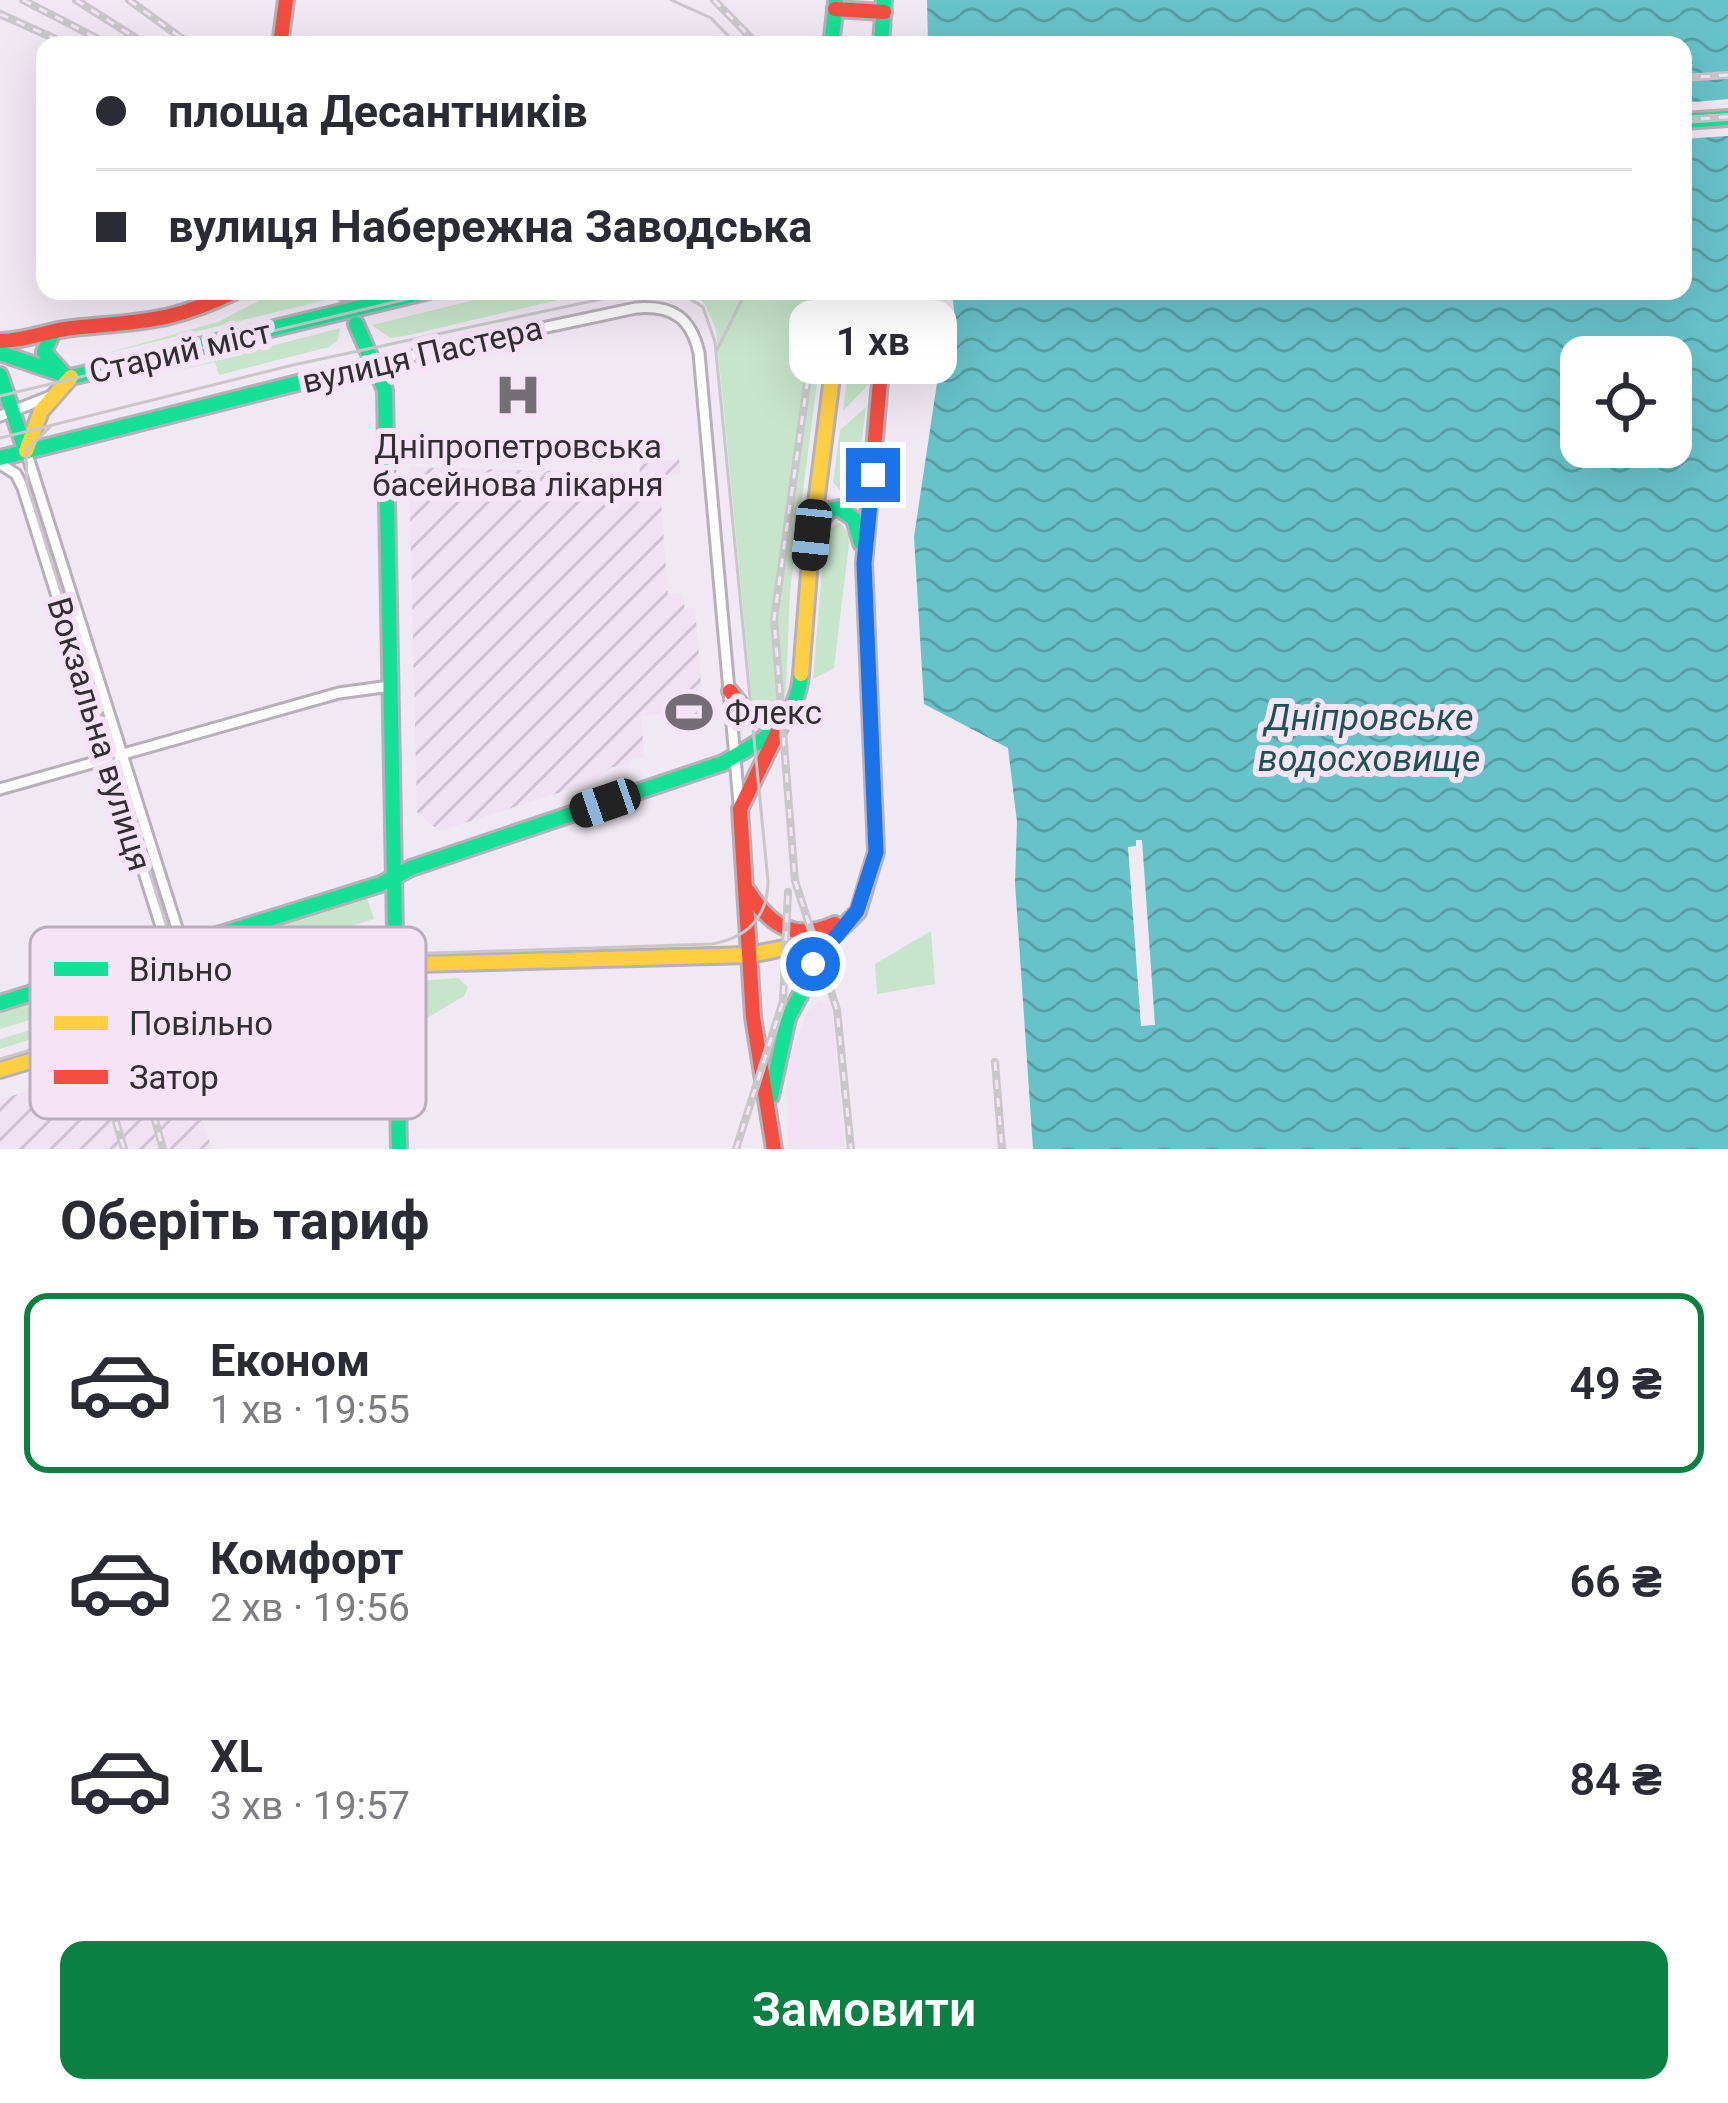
<!DOCTYPE html>
<html lang="uk">
<head>
<meta charset="utf-8">
<style>
  body { margin:0; font-family:Roboto,sans-serif; background:#f7f7f7; color:#2b2b33; height:100vh; display:flex; flex-direction:column; font-size:45px; white-space:nowrap }
  * { box-sizing:border-box; margin:0 }
  p { font-size:39px; color:#7c7c81 }
  .icon { flex:none; width:66px; height:66px; fill:none; stroke:currentColor; stroke-width:2; stroke-linecap:round; stroke-linejoin:round }
  .map { position:relative; height:1149px; overflow:hidden }
  .sheet { display:flex; flex-direction:column; background:#fff; flex:1 }
  .sheet>* { flex:none }
  .banner { position:absolute; left:36px; top:36px; width:1656px; height:264px; border-radius:24px; box-shadow:0 12px 48px #0002; display:grid; align-content:center; height:264px; padding:0 60px; background:#fff }
  .fabs { position:absolute; left:1560px; top:336px; display:grid; gap:24px }
  .fabs a { display:grid; place-items:center; width:132px; height:132px; border-radius:24px; background:#fff; box-shadow:0 12px 48px #0002; font-size:60px }
  .end { position:absolute; width:54px; height:54px; margin:-27px; border:15px solid #1a73e8; background:#fff; box-shadow:0 0 0 6px #fff }
  .from { border-radius:50% }
  .bubble { position:absolute; height:84px; border-radius:24px; background:#fff; box-shadow:0 12px 48px #0002; font-size:39px; font-weight:600; line-height:84px; text-align:center }
  .car { position:absolute; width:36px; height:72px; margin:-36px -18px; border-radius:15px; box-shadow:0 0 9px 3px #0007; background:linear-gradient(#222 24%,#8ab4d8 0 40%,#222 0 76%,#8ab4d8 0 86%,#222 0) }
  .banner b { display:flex; align-items:center; gap:42px; height:114px; font-size:45px }
  .banner b+b { border-top:3px solid #e1e1e2 }
  .banner i { width:30px; height:30px; background:#2b2b33 }
  ul { padding:0; list-style:none }
  li { display:flex; align-items:center; gap:36px; height:180px; margin:0 24px 18px; padding:0 36px; border:6px solid transparent; border-radius:24px }
  li div { flex:1 }
  li b { display:block; font-size:45px }
  li em { font-style:normal; font-weight:600 }
  li.selected { border-color:#0b8043 }
  li>.icon { width:108px; height:108px; stroke-width:1.5 }
  h2 { padding:0 60px; font-size:54px; line-height:144px }
  .primary-button { display:flex; gap:24px; margin-top:auto; padding:24px 60px }
  .primary-button a { flex:1; height:138px; border-radius:24px; background:#0b8043; color:#fff; font-size:48px; font-weight:600; line-height:138px; text-align:center }
  .map>svg:first-child { display:block }
  .built { fill:#f0e1f3 }
  .industrial { fill:url(#industrial-furrows) }
  .grass { fill:#c7e5ca }
  .water { fill:url(#water-waves); fill-rule:evenodd }
  .pier { fill:#f0e8f2 }
  .lines { fill:none; stroke-linecap:round; stroke-linejoin:round }
  .street-casing { stroke:#b7b0b8; stroke-width:15 }
  .fast-casing { stroke:#b7b0b8; stroke-width:20 }
  .slow-casing { stroke:#b7b0b8; stroke-width:20 }
  .jam-casing { stroke:#b7b0b8; stroke-width:20 }
  .street { stroke:#fdfcfd; stroke-width:9 }
  .fast { stroke:#16e098; stroke-width:14 }
  .slow { stroke:#ffcf43; stroke-width:14 }
  .jam { stroke:#f24e42; stroke-width:14 }
  .tram { stroke:#c9c7ca; stroke-width:3 }
  .rail-casing { stroke:#c9c7ca; stroke-width:8 }
  .rail { stroke:#f4e4f6; stroke-width:3; stroke-dasharray:9; stroke-linecap:butt }
  .route { stroke:#1a73e8; stroke-width:15 }
  .labels { text-anchor:middle; stroke-width:12; stroke-linejoin:round; paint-order:stroke }
  .street-label { font-size:33px; fill:#332d34; stroke:#f4e4f6 }
  .poi-label { font-size:33px; fill:#332d34; stroke:#f4e4f6 }
  .water-label { font-size:36px; font-style:italic; fill:#1e5355; stroke:#f4e4f6 }
  .key { fill:#f4e4f6; stroke:#baadbc; stroke-width:3 }
  .key-label { font-size:33px; fill:#332d34 }
</style>
</head>
<body>
<div class="map">
<svg width="1728" height="1149" viewBox="0 0 1728 1149">
  <defs>
    <pattern id="industrial-furrows" width="10" height="10" patternUnits="userSpaceOnUse" patternTransform="scale(3)"><rect width="10" height="10" fill="#f0e1f3"/><path d="M-1 1l2-2M0 10L10 0M9 11l2-2" fill="none" stroke="#cec1d1"/></pattern>
    <pattern id="water-waves" width="16" height="10" patternUnits="userSpaceOnUse" patternTransform="scale(3)"><rect width="16" height="10" fill="#68c3c9"/><path d="M0 5q4-4 8 0t8 0" fill="none" stroke="#569fa4"/></pattern>
  </defs>
  <rect width="100%" height="100%" fill="#f0e8f2"/>
  <path class="built" d="M 820,1001 L 831,1005 L 845,1149 L 788,1149 L 786,1067 L 807,1013 Z"/>
  <g class="industrial">
    <path d="M 679,459 L 681,474 L 659,476 L 668,594 L 682,594 L 685,609 L 695,608 L 704,720 L 668,723 L 666,714 L 641,716 L 644,757 L 630,758 L 630,765 L 612,767 L 590,783 L 439,831 L 417,812 L 409,467 L 557,471 L 639,487 L 640,464 Z"/>
    <path d="M 174,1041 L 212,1149 L 0,1149 L 0,1100 Z"/>
  </g>
  <g class="grass">
    <path d="M 278,291 L 335,291 L 338,297 L 104,354 L 218,322 Z"/>
    <path d="M 512,291 L 596,291 L 405,336 L 390,338 L 372,325 Z"/>
    <path d="M 692,291 L 829,291 L 790,591 L 786,691 L 783,702 L 769,715 L 753,711 L 716,330 L 705,304 Z"/>
    <path d="M 857,291 L 875,291 L 869,384 L 843,411 Z"/>
    <path d="M 340,328 L 338,340 L 329,347 L 219,375 L 215,362 L 176,371 Z"/>
    <path d="M 866,407 L 856,485 L 843,495 L 833,482 L 840,430 Z"/>
    <path d="M 839,522 L 850,535 L 834,668 L 813,679 L 825,533 Z"/>
    <path d="M 367,898 L 374,919 L 240,960 L 213,962 L 209,947 Z"/>
    <path d="M 931,931 L 935,984 L 877,994 L 875,964 Z"/>
    <path d="M 149,964 L 148,984 L 0,1029 L 0,1011 Z"/>
    <path d="M 458,978 L 468,987 L 464,996 L 410,1028 L 408,982 Z"/>
    <path d="M 106,1008 L 108,1015 L 0,1049 L 0,1039 Z"/>
  </g>
  <path class="water" d="M 927,0 L 1728,0 L 1728,1149 L 1033,1149 L 1015,883 L 1017,822 L 1008,748 L 924,704 L 914,537 L 941,356 L 956,330 L 952,291 L 1683,291 L 1683,45 L 928,45 ZM 1581,357 L 1671,357 L 1671,447 L 1581,447 Z"/>
  <g class="pier">
    <path d="M 1728,99 L 1728,136 L 1683,139 L 1683,103 Z"/>
    <path d="M 1136,840 L 1142,840 L 1155,1025 L 1141,1026 L 1128,847 L 1136,846 Z"/>
  </g>
  <g class="lines">
    <defs>
      <g id="street">
        <path d="M 373,364 L 636,308 C 673,305 691,318 699,353 L 739,803"/>
        <path d="M 0,416 L 51,396"/>
        <path d="M 26,451 L 202,1007"/>
        <path d="M 0,464 L 16,474 L 23,488 L 177,977 L 195,1009"/>
        <path d="M 0,789 L 339,693 L 390,686"/>
      </g>
      <g id="fast">
        <path d="M 831,45 L 836,3"/>
        <path d="M 881,45 L 884,0"/>
        <path d="M 1683,121 L 1728,118"/>
        <path d="M 344,291 L 345,293"/>
        <path d="M 356,324 L 385,390 L 399,1149"/>
        <path d="M 53,332 L 44,352 L 61,371"/>
        <path d="M 0,353 L 71,377 L 429,291"/>
        <path d="M 0,375 L 24,446"/>
        <path d="M 0,458 L 373,364"/>
        <path d="M 815,529 L 829,510 L 839,508 L 854,519 L 861,543"/>
        <path d="M 0,1003 L 381,884 L 411,868 L 723,763 C 764,739 797,724 801,674"/>
        <path d="M 771,1096 L 788,1018 L 830,939"/>
      </g>
      <g id="slow">
        <path d="M 26,451 L 41,411 L 71,377"/>
        <path d="M 801,674 L 812,535 L 843,291"/>
        <path d="M 0,1070 L 343,966 L 749,955 L 830,939 L 858,912 L 876,852 L 875,827"/>
      </g>
      <g id="jam">
        <path d="M 835,9 L 884,12"/>
        <path d="M 280,45 L 286,0"/>
        <path d="M 0,341 C 27,341 48,330 73,328 C 142,321 171,323 236,291"/>
        <path d="M 730,691 L 751,718 L 783,723"/>
        <path d="M 875,827 L 864,563 L 888,291"/>
        <path d="M 748,891 C 770,926 795,942 835,924"/>
        <path d="M 774,1149 L 753,1017 L 740,809 L 781,725"/>
      </g>
    </defs>
    <use href="#street" class="street-casing"/>
    <use href="#fast" class="fast-casing"/>
    <use href="#slow" class="slow-casing"/>
    <use href="#jam" class="jam-casing"/>
    <use href="#street" class="street"/>
    <use href="#fast" class="fast"/>
    <use href="#slow" class="slow"/>
    <use href="#jam" class="jam"/>
    <g class="tram">
      <path d="M 671,0 L 711,18 L 737,45"/>
      <path d="M 1683,118 L 1728,115"/>
      <path d="M 717,350 L 746,291"/>
      <path d="M 0,396 L 441,291"/>
      <path d="M 50,427 L 26,451 L 27,484 L 172,943 L 196,973 L 235,984"/>
      <path d="M 0,438 L 293,365 L 639,291"/>
      <path d="M 134,1010 L 166,981 L 171,942"/>
      <path d="M 0,1059 L 343,956 L 712,944 C 747,938 768,917 768,881 L 715,342 L 703,307 L 677,291"/>
    </g>
    <defs>
      <g id="rail">
        <path d="M 23,0 L 110,45"/>
        <path d="M 76,0 L 147,45"/>
        <path d="M 129,0 L 191,45"/>
        <path d="M 714,0 L 758,45"/>
        <path d="M 0,14 L 69,45"/>
        <path d="M 1683,78 L 1728,75"/>
        <path d="M 1683,120 L 1728,117"/>
        <path d="M 820,291 L 774,619 L 795,881 L 837,1010 L 851,1149"/>
        <path d="M 995,1062 L 1002,1149"/>
        <path d="M 149,1098 L 163,1149"/>
        <path d="M 116,1122 L 124,1149"/>
        <path d="M 736,1149 L 783,1001 L 788,892"/>
      </g>
    </defs>
    <use href="#rail" class="rail-casing"/>
    <use href="#rail" class="rail"/>
  </g>
  <g class="lines">
    <path class="route" d="M 813,964 L 857,911 L 876,852 L 864,563 L 873,475"/>
  </g>
  <defs>
    <symbol id="hospital-bare" viewBox="-9 -9 18 18"><path d="M-5-5h3v3.5h4V-5h3V5h-3V1.5h-4V5h-3Z" fill="#756e76" stroke="#f4e4f6" stroke-width="2.5" paint-order="stroke"/></symbol>
    <symbol id="stadium-bare" viewBox="-9 -9 18 18"><path d="M0-5a6.5 5 0 1 0 0 10a6.5 5 0 1 0 0-10ZM-3.5-1.8h7v3.6h-7Z" fill="#756e76" stroke="#f4e4f6" stroke-width="2.5" paint-order="stroke"/></symbol>
  </defs>
  <g fill-rule="evenodd">
    <use href="#hospital-bare" x="485" y="362" width="66" height="66"/>
    <use href="#stadium-bare" x="656" y="679" width="66" height="66"/>
  </g>
  <g class="labels">
    <g class="street-label">
      <text transform="translate(180 351) rotate(-13)" y="12">Старий міст</text>
      <text transform="translate(422 354) rotate(-13)" y="12">вулиця Пастера</text>
      <text transform="translate(100 734) rotate(73)" y="12">Вокзальна вулиця</text>
    </g>
    <g class="poi-label">
      <text x="518" y="458">Дніпропетровська<tspan x="518" dy="38">басейнова лікарня</tspan></text>
      <text x="725" y="724" text-anchor="start">Флекс</text>
    </g>
    <g class="water-label">
      <text x="1369" y="730">Дніпровське<tspan x="1369" dy="41">водосховище</tspan></text>
    </g>
  </g>
  <rect x="30" y="927" width="396" height="192" rx="18" class="key"/>
  <rect x="54" y="962" width="54" height="14" fill="#16e098"/>
  <rect x="54" y="1016" width="54" height="14" fill="#ffcf43"/>
  <rect x="54" y="1070" width="54" height="14" fill="#f24e42"/>
  <g class="key-label">
    <text x="129" y="981">Вільно</text>
    <text x="129" y="1035">Повільно</text>
    <text x="129" y="1089">Затор</text>
  </g>
</svg>
<div class="fabs">
<a><svg class="icon" aria-label="locate" viewBox="0 0 24 24"><circle cx="12" cy="12" r="6"/><path d="M12 2v4M12 18v4M2 12h4M18 12h4"/></svg></a>
</div>
<i class="end from" style="left:813px;top:964px"></i>
<i class="end" style="left:873px;top:475px"></i>
<div class="bubble" style="left:789px;top:300px;width:168px">1 хв</div>
<i class="car" style="left:812px;top:535px;rotate:186deg"></i>
<i class="car" style="left:605px;top:803px;rotate:251deg"></i>
<div class="banner">
<b><i class="from"></i>площа Десантників</b>
<b><i></i>вулиця Набережна Заводська</b>
</div>
</div>
<section class="sheet">
<h2>Оберіть тариф</h2>
<ul>
<li class="selected"><svg class="icon" aria-label="car" viewBox="0 0 24 24"><path d="M5 17H2v-5l4-1 3-4h7l3 4 3 1v5h-3M9 17h6M6 11h13"/><circle cx="7" cy="17" r="2"/><circle cx="17" cy="17" r="2"/></svg><div><b>Економ</b><p>1 хв · 19:55</p></div><em>49 ₴</em></li>
<li><svg class="icon" aria-label="car" viewBox="0 0 24 24"><path d="M5 17H2v-5l4-1 3-4h7l3 4 3 1v5h-3M9 17h6M6 11h13"/><circle cx="7" cy="17" r="2"/><circle cx="17" cy="17" r="2"/></svg><div><b>Комфорт</b><p>2 хв · 19:56</p></div><em>66 ₴</em></li>
<li><svg class="icon" aria-label="car" viewBox="0 0 24 24"><path d="M5 17H2v-5l4-1 3-4h7l3 4 3 1v5h-3M9 17h6M6 11h13"/><circle cx="7" cy="17" r="2"/><circle cx="17" cy="17" r="2"/></svg><div><b>XL</b><p>3 хв · 19:57</p></div><em>84 ₴</em></li>
</ul>
<div class="primary-button"><a>Замовити</a></div>
</section>
</body>
</html>
